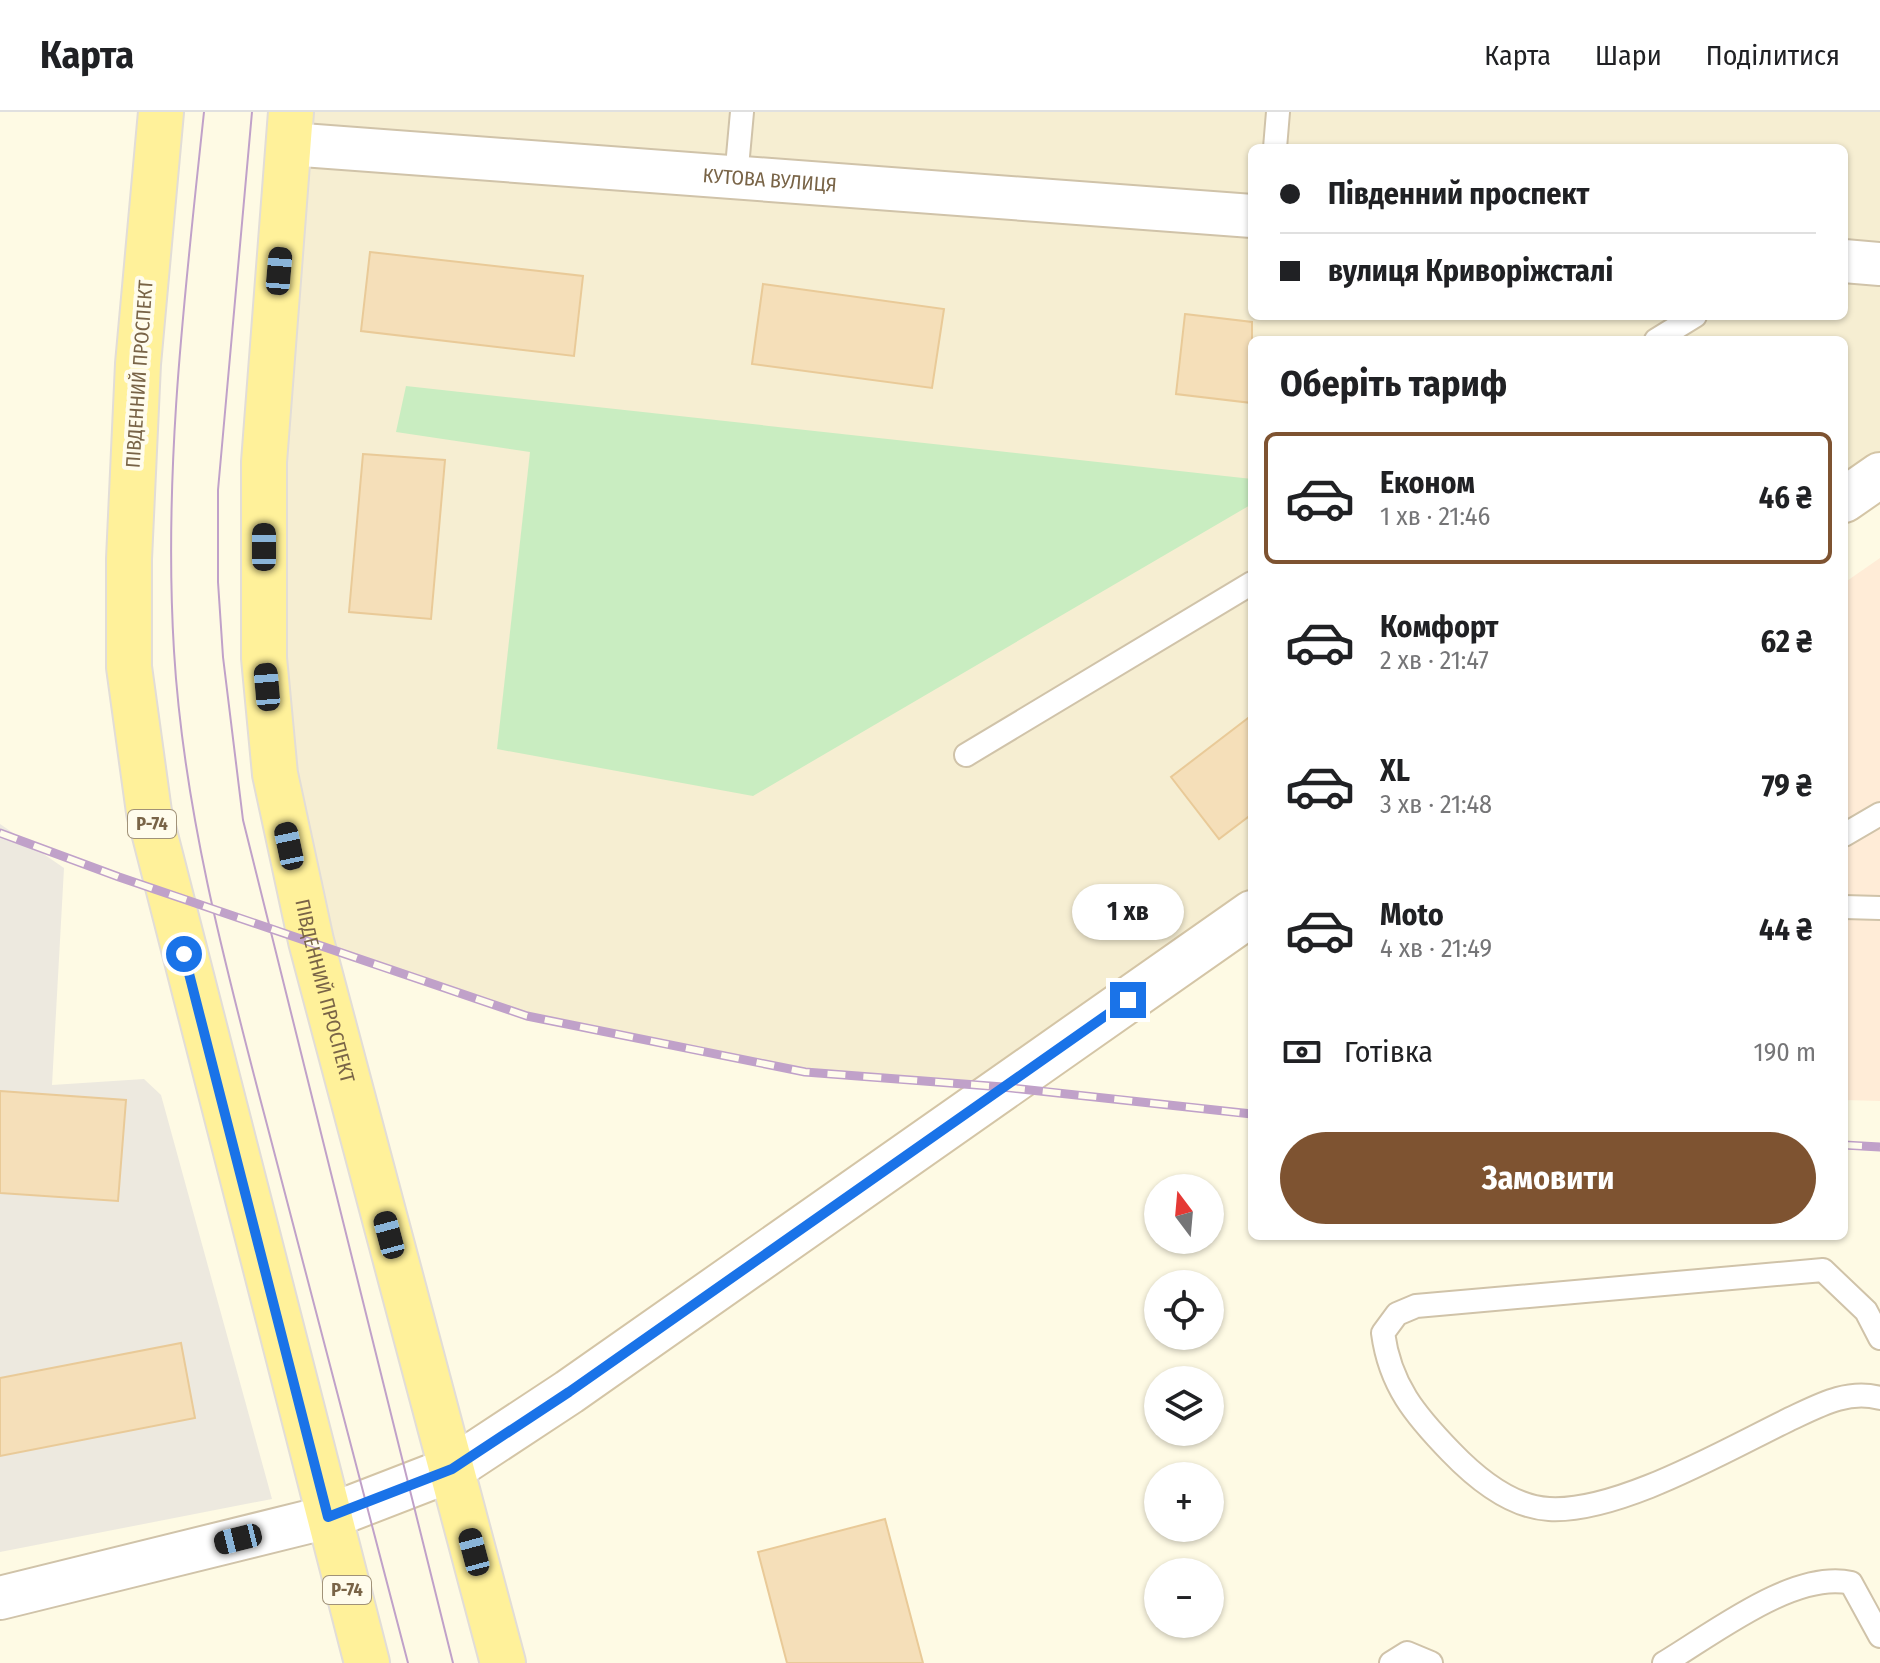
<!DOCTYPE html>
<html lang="uk">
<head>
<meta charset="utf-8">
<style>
  body { margin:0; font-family:"Fira Sans Condensed",sans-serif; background:#f6f6f6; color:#202124; height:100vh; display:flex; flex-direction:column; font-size:30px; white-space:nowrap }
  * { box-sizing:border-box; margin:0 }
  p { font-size:26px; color:#757577 }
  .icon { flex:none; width:44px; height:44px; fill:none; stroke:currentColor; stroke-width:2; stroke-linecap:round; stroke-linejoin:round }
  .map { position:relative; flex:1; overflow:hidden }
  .side { position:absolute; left:1248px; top:224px; width:600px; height:904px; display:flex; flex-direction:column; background:#fff; border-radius:12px; box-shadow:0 2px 6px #0004 }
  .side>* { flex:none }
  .top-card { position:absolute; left:1248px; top:32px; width:600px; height:176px; border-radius:12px; box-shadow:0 2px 6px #0004; display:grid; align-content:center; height:176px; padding:0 32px; background:#fff }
  .needle { width:52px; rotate:344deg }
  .tools { position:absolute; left:1144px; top:1062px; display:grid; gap:16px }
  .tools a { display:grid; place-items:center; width:80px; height:80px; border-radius:50%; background:#fff; box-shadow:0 2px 6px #0004; font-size:40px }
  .end { position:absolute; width:36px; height:36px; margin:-18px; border:10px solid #1a73e8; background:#fff; box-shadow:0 0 0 4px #fff }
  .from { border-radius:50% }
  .bubble { position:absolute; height:56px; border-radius:28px; background:#fff; box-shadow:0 2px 6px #0004; font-size:26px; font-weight:700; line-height:56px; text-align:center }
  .car { position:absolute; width:24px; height:48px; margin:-24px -12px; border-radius:10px; box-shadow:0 0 6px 2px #0007; background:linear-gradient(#222 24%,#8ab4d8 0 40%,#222 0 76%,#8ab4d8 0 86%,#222 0) }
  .top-card b { display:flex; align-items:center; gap:28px; height:76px; font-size:30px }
  .top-card b+b { border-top:2px solid #e0e0e0 }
  .top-card i { width:20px; height:20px; background:#202124 }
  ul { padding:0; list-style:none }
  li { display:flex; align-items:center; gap:24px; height:132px; margin:0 16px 12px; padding:0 16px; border:4px solid transparent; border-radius:12px }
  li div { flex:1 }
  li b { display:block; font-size:30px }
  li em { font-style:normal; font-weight:700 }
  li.on { border-color:#7e5331 }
  li>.icon { width:72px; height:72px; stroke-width:1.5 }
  h2 { padding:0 32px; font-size:36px; line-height:96px }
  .pay { display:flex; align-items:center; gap:20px; height:88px; padding:0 32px; font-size:30px }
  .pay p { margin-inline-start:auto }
  .action { display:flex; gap:16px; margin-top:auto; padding:16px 32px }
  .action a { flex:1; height:92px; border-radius:48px; background:#7e5331; color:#fff; font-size:32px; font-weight:700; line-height:92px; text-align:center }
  header { display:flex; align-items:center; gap:48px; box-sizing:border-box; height:112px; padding:0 40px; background:#fff; border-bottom:2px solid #e0e0e0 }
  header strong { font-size:38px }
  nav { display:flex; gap:44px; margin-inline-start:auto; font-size:28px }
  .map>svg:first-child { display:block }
  .residential { fill:#f6eed2; fill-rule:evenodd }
  .commercial { fill:#ffecd7 }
  .industrial { fill:#ede9df }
  .green { fill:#c9edc1 }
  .building { fill:#f5dfb9; stroke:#e9ca98; stroke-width:2 }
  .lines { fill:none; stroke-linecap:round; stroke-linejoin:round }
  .lane-casing { stroke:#d0c3a9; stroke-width:26 }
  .street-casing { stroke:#d0c3a9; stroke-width:46 }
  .secondary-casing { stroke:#d4c5a6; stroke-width:48 }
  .primary-casing { stroke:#e2ddd7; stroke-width:48 }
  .lane { stroke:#fff; stroke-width:22 }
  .street { stroke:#fff; stroke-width:42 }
  .secondary { stroke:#fff; stroke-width:44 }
  .primary { stroke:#fff19a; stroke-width:44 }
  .tram { stroke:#c0a1c9; stroke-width:2 }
  .rail-casing { stroke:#c0a1c9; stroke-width:9 }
  .rail { stroke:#fffcec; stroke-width:6; stroke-dasharray:18; stroke-linecap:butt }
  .route { stroke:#1a73e8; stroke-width:10 }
  .labels { text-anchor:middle; stroke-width:8; stroke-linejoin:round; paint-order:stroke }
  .shield { fill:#fffcec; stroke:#a19278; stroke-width:2 }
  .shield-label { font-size:18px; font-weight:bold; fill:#796447 }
  .street-label { font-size:20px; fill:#796447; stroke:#fffcec }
</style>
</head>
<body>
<header>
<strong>Карта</strong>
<nav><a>Карта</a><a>Шари</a><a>Поділитися</a></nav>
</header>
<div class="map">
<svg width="1880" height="1551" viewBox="0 0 1880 1551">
  <rect width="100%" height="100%" fill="#fefae4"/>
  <path class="residential" d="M 292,0 L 1880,0 L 1880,363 L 1844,388 L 1844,228 L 1252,228 L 1252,801 L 1003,975 L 805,960 L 527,904 L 311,829 L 275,662 ZM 1252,36 L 1844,36 L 1844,204 L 1252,204 Z"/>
  <path class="commercial" d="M 1880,446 L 1880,989 L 1844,988 L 1844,471 Z"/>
  <path class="industrial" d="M 0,712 L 64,756 L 52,973 L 144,967 L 161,983 L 272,1387 L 0,1440 Z"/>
  <path class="green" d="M 406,274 L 1252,367 L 1252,392 L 753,684 L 497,637 L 530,340 L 396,320 Z"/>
  <g class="building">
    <path d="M 370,140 L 583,164 L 574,244 L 361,219 Z"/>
    <path d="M 763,172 L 944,197 L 932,276 L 752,252 Z"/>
    <path d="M 1185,202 L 1252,210 L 1252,291 L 1176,282 Z"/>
    <path d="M 363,342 L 445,348 L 431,507 L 349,500 Z"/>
    <path d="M 1252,603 L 1252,702 L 1219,727 L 1171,665 Z"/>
    <path d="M 0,979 L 126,988 L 118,1089 L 0,1081 Z"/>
    <path d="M 181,1231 L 195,1306 L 0,1344 L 0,1266 Z"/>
    <path d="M 885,1407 L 923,1551 L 787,1551 L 758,1440 Z"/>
  </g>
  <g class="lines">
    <defs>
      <g id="lane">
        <path d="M 1275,36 L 1278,0"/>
        <path d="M 736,66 L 742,0"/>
        <path d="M 1656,228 L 1695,204"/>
        <path d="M 966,643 L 1252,471"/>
        <path d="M 1844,723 L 1880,702"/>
        <path d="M 1844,795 L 1880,796"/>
        <path d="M 1880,1226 L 1866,1199 L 1823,1158 L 1416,1194 L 1397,1202 L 1383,1221 C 1390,1273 1415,1303 1451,1340 C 1476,1366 1511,1395 1549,1397 C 1618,1401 1726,1338 1788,1308 C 1818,1294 1847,1277 1880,1286"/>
        <path d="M 1391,1551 L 1407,1541 L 1431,1551"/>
        <path d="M 1664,1551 C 1713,1522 1794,1458 1851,1471 L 1880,1524"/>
      </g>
      <g id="street">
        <path id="s1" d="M 289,32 L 1252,104"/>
        <path d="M 1844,149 L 1880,152"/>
        <path d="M 0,1486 L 328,1405"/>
      </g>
      <g id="secondary">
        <path d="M 1844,388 L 1880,363"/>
        <path d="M 328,1405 L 452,1357 L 569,1280 L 1252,801"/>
      </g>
      <g id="primary">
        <path d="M 161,0 L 138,252 L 129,447 L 129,555 L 149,700 L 367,1551"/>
        <path id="s2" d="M 291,0 L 264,350 L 264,546 L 275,662 L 311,829 L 503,1551"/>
      </g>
    </defs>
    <use href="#lane" class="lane-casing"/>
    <use href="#street" class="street-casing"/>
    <use href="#secondary" class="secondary-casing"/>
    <use href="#primary" class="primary-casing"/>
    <use href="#lane" class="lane"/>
    <use href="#street" class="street"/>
    <use href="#secondary" class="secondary"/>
    <use href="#primary" class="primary"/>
    <g class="tram">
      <path d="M 204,0 C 185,179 163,358 174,539 C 184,705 229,868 271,1028 C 317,1203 363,1377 408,1551"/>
      <path d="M 252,0 L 218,378 L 218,470 L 223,545 L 243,708 L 453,1551"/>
    </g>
    <defs>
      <g id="rail">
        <path d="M 0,721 L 119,765 L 527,904 L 805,960 L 1003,975 L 1252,1002"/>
        <path d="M 1844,1033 L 1880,1035"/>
      </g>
    </defs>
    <use href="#rail" class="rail-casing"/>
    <use href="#rail" class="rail"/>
  </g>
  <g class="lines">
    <path class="route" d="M 184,842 L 328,1405 L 452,1357 L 569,1280 L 1128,888"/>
  </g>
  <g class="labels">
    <g class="shield">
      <rect x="128" y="698" width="48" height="28" rx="6"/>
      <rect x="323" y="1464" width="48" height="28" rx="6"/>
    </g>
    <g class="shield-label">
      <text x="152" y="718">Р-74</text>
      <text x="347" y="1484">Р-74</text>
    </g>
    <g class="street-label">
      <text dy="7" stroke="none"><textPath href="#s1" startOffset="482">КУТОВА ВУЛИЦЯ</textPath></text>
      <text transform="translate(139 262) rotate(-86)" y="7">ПІВДЕННИЙ ПРОСПЕКТ</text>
      <text dy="7" stroke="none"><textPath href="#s2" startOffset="886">ПІВДЕННИЙ ПРОСПЕКТ</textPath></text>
    </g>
  </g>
</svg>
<div class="tools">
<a><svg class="needle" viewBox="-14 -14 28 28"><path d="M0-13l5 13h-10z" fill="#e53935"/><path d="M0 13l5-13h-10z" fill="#757577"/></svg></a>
<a><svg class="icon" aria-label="locate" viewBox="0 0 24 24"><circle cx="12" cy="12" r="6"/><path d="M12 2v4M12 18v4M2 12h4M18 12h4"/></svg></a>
<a><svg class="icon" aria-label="layers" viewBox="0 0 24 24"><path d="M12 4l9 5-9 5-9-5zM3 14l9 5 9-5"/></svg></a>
<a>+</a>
<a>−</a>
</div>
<i class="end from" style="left:184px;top:842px"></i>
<i class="end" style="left:1128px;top:888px"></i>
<div class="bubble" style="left:1072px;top:772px;width:112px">1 хв</div>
<i class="car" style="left:279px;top:159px;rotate:5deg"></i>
<i class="car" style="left:264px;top:435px;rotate:0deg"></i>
<i class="car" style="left:267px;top:575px;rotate:355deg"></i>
<i class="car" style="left:289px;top:734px;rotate:348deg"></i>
<i class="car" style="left:389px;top:1123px;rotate:345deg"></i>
<i class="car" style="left:238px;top:1427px;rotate:256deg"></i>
<i class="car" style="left:474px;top:1440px;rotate:345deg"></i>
<div class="top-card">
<b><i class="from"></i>Південний проспект</b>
<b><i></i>вулиця Криворіжсталі</b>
</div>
<section class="side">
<h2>Оберіть тариф</h2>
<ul>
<li class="on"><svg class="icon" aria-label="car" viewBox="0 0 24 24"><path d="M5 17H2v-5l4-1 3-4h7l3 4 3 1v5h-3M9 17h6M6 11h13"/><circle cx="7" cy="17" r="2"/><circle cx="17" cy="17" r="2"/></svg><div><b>Економ</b><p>1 хв · 21:46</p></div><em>46 ₴</em></li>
<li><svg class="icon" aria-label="car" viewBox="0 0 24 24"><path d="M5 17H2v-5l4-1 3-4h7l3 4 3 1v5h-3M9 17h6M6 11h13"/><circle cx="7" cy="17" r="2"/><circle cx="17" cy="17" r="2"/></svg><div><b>Комфорт</b><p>2 хв · 21:47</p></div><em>62 ₴</em></li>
<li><svg class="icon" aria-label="car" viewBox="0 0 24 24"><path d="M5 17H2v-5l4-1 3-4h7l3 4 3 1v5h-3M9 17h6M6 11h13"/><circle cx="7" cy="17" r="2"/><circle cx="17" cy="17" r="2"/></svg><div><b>XL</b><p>3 хв · 21:48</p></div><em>79 ₴</em></li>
<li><svg class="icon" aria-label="car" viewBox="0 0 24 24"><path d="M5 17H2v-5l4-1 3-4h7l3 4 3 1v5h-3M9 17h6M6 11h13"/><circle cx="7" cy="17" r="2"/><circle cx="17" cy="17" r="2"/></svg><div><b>Moto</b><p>4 хв · 21:49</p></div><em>44 ₴</em></li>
</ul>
<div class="pay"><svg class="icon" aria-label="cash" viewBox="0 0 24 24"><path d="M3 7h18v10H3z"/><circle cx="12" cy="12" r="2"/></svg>Готівка<p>190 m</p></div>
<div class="action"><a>Замовити</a></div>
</section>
</div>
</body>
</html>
